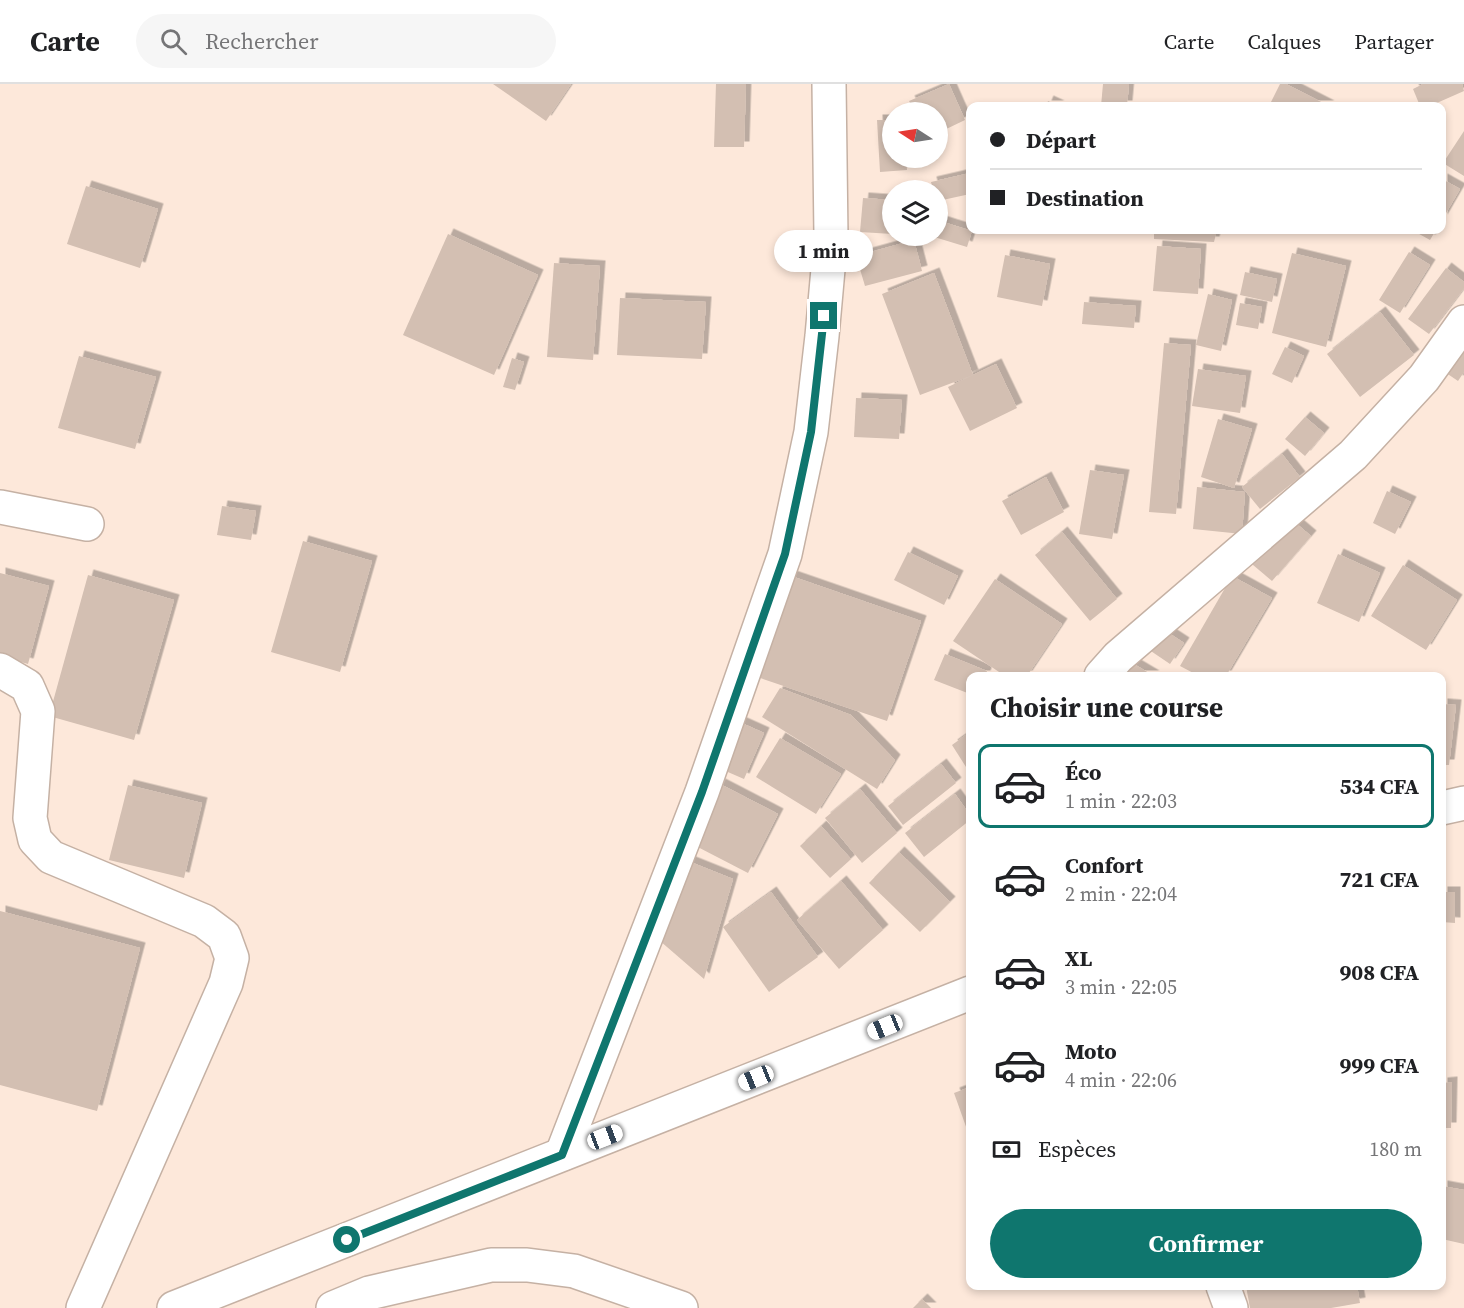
<!DOCTYPE html>
<html lang="fr">
<head>
<meta charset="utf-8">
<style>
  body { margin:0; font-family:"Source Serif 4",serif; background:#f6f6f6; color:#202124; height:100vh; display:flex; flex-direction:column; font-size:22px; white-space:nowrap }
  * { box-sizing:border-box; margin:0 }
  p { font-size:20px; color:#757577 }
  .icon { flex:none; width:33px; height:33px; fill:none; stroke:currentColor; stroke-width:2; stroke-linecap:round; stroke-linejoin:round }
  .map { position:relative; flex:1; overflow:hidden }
  .details { position:absolute; left:966px; top:588px; width:480px; height:618px; display:flex; flex-direction:column; background:#fff; border-radius:12px; box-shadow:0 3px 9px #0003 }
  .details>* { flex:none }
  .banner { position:absolute; left:966px; top:18px; width:480px; height:132px; border-radius:12px; box-shadow:0 3px 9px #0003; display:grid; align-content:center; height:132px; padding:0 24px; background:#fff }
  .needle { width:39px; rotate:282deg }
  .buttons { position:absolute; left:882px; top:18px; display:grid; gap:12px }
  .buttons a { display:grid; place-items:center; width:66px; height:66px; border-radius:50%; background:#fff; box-shadow:0 3px 9px #0003; font-size:30px }
  .end { position:absolute; width:27px; height:27px; margin:-14px; border:8px solid #0f766e; background:#fff; box-shadow:0 0 0 3px #fff }
  .from { border-radius:50% }
  .bubble { position:absolute; height:42px; border-radius:21px; background:#fff; box-shadow:0 3px 9px #0003; font-size:20px; font-weight:700; line-height:42px; text-align:center }
  .car { position:absolute; width:18px; height:36px; margin:-18px -9px; border-radius:8px; box-shadow:0 0 4px 2px #0007; background:linear-gradient(#fff 24%,#345 0 40%,#fff 0 76%,#345 0 86%,#fff 0) }
  .banner b { display:flex; align-items:center; gap:21px; height:57px; font-size:22px }
  .banner b+b { border-top:2px solid #e0e0e0 }
  .banner i { width:15px; height:15px; background:#202124 }
  ul { padding:0; list-style:none }
  li { display:flex; align-items:center; gap:18px; height:84px; margin:0 12px 9px; padding:0 12px; border:3px solid transparent; border-radius:12px }
  li div { flex:1 }
  li b { display:block; font-size:22px }
  li em { font-style:normal; font-weight:700 }
  li.on { border-color:#0f766e }
  li>.icon { width:54px; height:54px; stroke-width:1.5 }
  h2 { padding:0 24px; font-size:27px; line-height:72px }
  .pay { display:flex; align-items:center; gap:15px; height:66px; padding:0 24px; font-size:22px }
  .pay p { margin-inline-start:auto }
  .primary-button { display:flex; gap:12px; margin-top:auto; padding:12px 24px }
  .primary-button a { flex:1; height:69px; border-radius:36px; background:#0f766e; color:#fff; font-size:24px; font-weight:700; line-height:69px; text-align:center }
  header { display:flex; align-items:center; gap:36px; box-sizing:border-box; height:84px; padding:0 30px; background:#fff; border-bottom:2px solid #e0e0e0 }
  header strong { font-size:28px }
  nav { display:flex; gap:33px; margin-inline-start:auto; font-size:21px }
  .search { width:420px; height:54px; background:#f6f6f6; display:flex; align-items:center; gap:15px; box-sizing:border-box; padding:0 21px; border-radius:33px; color:#757577; font-size:22px }
  .map>svg:first-child { display:block }
  .building { fill:#d3bfb2; filter:url(#shadow) }
  .lines { fill:none; stroke-linecap:round; stroke-linejoin:round }
  .street-casing { stroke:#c5b1a4; stroke-width:36 }
  .street { stroke:#fff; stroke-width:33 }
  .route { stroke:#0f766e; stroke-width:8 }
</style>
</head>
<body>
<header>
<strong>Carte</strong>
<div class="search"><svg class="icon" aria-label="search" viewBox="0 0 24 24"><circle cx="10" cy="10" r="6"/><path d="M15 15l6 6"/></svg>Rechercher</div>
<nav><a>Carte</a><a>Calques</a><a>Partager</a></nav>
</header>
<div class="map">
<svg width="1464" height="1224" viewBox="0 0 1464 1224">
  <defs>
    <filter id="shadow"><feDropShadow dx="5.5" dy="-5.5" stdDeviation="0" flood-color="#0004"/></filter>
  </defs>
  <rect width="100%" height="100%" fill="#fde8da"/>
  <g class="building">
    <path d="M 493,0 L 571,0 L 546,37 Z"/>
    <path d="M 716,0 L 746,0 L 744,63 L 714,63 Z"/>
    <path d="M 949,0 L 965,36 L 938,49 L 938,28 L 915,28 L 909,17 Z"/>
    <path d="M 1103,0 L 1129,0 L 1127,22 L 1101,22 Z"/>
    <path d="M 1280,0 L 1286,0 L 1329,22 L 1269,22 Z"/>
    <path d="M 1423,0 L 1462,0 L 1464,7 L 1430,22 L 1420,22 L 1413,5 Z"/>
    <path d="M 1048,17 L 1059,22 L 1046,22 Z"/>
    <path d="M 877,36 L 892,36 L 892,74 L 906,74 L 907,86 L 880,88 Z"/>
    <path d="M 1464,47 L 1464,92 L 1443,79 Z"/>
    <path d="M 970,89 L 970,110 L 938,117 L 938,106 L 933,106 L 931,98 Z"/>
    <path d="M 1442,95 L 1460,105 L 1442,136 Z"/>
    <path d="M 86,102 L 158,125 L 140,184 L 67,160 Z"/>
    <path d="M 863,114 L 892,116 L 892,150 L 860,148 Z"/>
    <path d="M 940,137 L 972,147 L 967,163 L 931,152 L 938,152 L 938,143 Z"/>
    <path d="M 1154,146 L 1217,146 L 1214,158 L 1154,155 Z"/>
    <path d="M 1412,146 L 1436,146 L 1430,156 Z"/>
    <path d="M 448,150 L 538,191 L 494,291 L 403,251 Z"/>
    <path d="M 914,156 L 922,187 L 865,202 L 856,172 Z"/>
    <path d="M 1157,162 L 1201,165 L 1198,210 L 1153,207 Z"/>
    <path d="M 1409,168 L 1430,181 L 1400,229 L 1379,216 Z"/>
    <path d="M 1292,169 L 1346,182 L 1326,263 L 1272,249 Z"/>
    <path d="M 1005,171 L 1050,180 L 1042,222 L 997,213 Z"/>
    <path d="M 554,179 L 600,182 L 593,276 L 547,273 Z"/>
    <path d="M 1446,184 L 1464,198 L 1464,204 L 1429,250 L 1408,235 Z"/>
    <path d="M 1245,188 L 1277,195 L 1272,218 L 1240,211 Z"/>
    <path d="M 934,189 L 973,291 L 920,311 L 882,210 Z"/>
    <path d="M 1208,210 L 1232,216 L 1221,267 L 1196,261 Z"/>
    <path d="M 620,214 L 706,218 L 702,275 L 617,271 Z"/>
    <path d="M 1084,218 L 1136,222 L 1134,244 L 1082,240 Z"/>
    <path d="M 1240,219 L 1262,223 L 1258,245 L 1236,241 Z"/>
    <path d="M 1380,228 L 1414,271 L 1360,313 L 1327,270 Z"/>
    <path d="M 1464,238 L 1464,288 L 1458,297 L 1427,276 Z"/>
    <path d="M 1164,259 L 1191,261 L 1176,430 L 1149,428 Z"/>
    <path d="M 1285,263 L 1304,272 L 1292,299 L 1272,290 Z"/>
    <path d="M 79,272 L 156,293 L 135,365 L 58,344 Z"/>
    <path d="M 512,274 L 524,278 L 515,306 L 503,303 Z"/>
    <path d="M 996,280 L 1017,324 L 970,347 L 948,303 Z"/>
    <path d="M 1198,285 L 1246,292 L 1240,329 L 1192,322 Z"/>
    <path d="M 856,314 L 902,316 L 899,355 L 854,353 Z"/>
    <path d="M 1305,333 L 1324,349 L 1305,372 L 1285,355 Z"/>
    <path d="M 1218,335 L 1252,345 L 1234,404 L 1201,393 Z"/>
    <path d="M 1282,370 L 1300,393 L 1260,425 L 1242,403 Z"/>
    <path d="M 1090,386 L 1124,391 L 1112,455 L 1079,450 Z"/>
    <path d="M 1046,393 L 1064,428 L 1021,451 L 1002,417 Z"/>
    <path d="M 1197,403 L 1245,408 L 1242,450 L 1193,445 Z"/>
    <path d="M 1387,407 L 1411,418 L 1395,450 L 1373,439 Z"/>
    <path d="M 222,422 L 256,427 L 251,456 L 217,451 Z"/>
    <path d="M 1285,430 L 1311,452 L 1272,497 L 1246,475 Z"/>
    <path d="M 1062,448 L 1117,515 L 1090,537 L 1035,471 Z"/>
    <path d="M 303,457 L 372,477 L 340,588 L 271,568 Z"/>
    <path d="M 908,468 L 958,492 L 944,521 L 894,496 Z"/>
    <path d="M 1338,470 L 1380,489 L 1359,538 L 1317,519 Z"/>
    <path d="M 1403,481 L 1457,516 L 1426,566 L 1371,532 Z"/>
    <path d="M 0,489 L 49,502 L 28,580 L 0,572 Z"/>
    <path d="M 88,491 L 174,516 L 134,656 L 49,632 Z"/>
    <path d="M 791,492 L 921,537 L 887,637 L 757,593 Z"/>
    <path d="M 1232,492 L 1272,514 L 1226,592 L 1199,592 L 1180,582 Z"/>
    <path d="M 995,495 L 1062,540 L 1027,592 L 1005,592 L 953,557 Z"/>
    <path d="M 1155,540 L 1184,559 L 1170,580 L 1142,561 Z"/>
    <path d="M 945,570 L 987,587 L 985,592 L 970,592 L 970,610 L 934,596 Z"/>
    <path d="M 1127,576 L 1154,592 L 1117,592 Z"/>
    <path d="M 780,604 L 851,631 L 895,676 L 877,705 L 762,633 Z"/>
    <path d="M 1442,620 L 1456,621 L 1449,681 L 1442,681 Z"/>
    <path d="M 735,636 L 764,649 L 744,695 L 714,682 Z"/>
    <path d="M 970,648 L 970,681 L 966,683 L 952,661 Z"/>
    <path d="M 780,654 L 841,690 L 816,730 L 756,693 Z"/>
    <path d="M 941,680 L 956,699 L 903,741 L 888,722 Z"/>
    <path d="M 720,700 L 778,730 L 748,789 L 690,759 Z"/>
    <path d="M 128,701 L 202,719 L 184,794 L 109,776 Z"/>
    <path d="M 860,705 L 897,749 L 862,779 L 825,734 Z"/>
    <path d="M 955,710 L 970,731 L 970,736 L 924,773 L 905,749 Z"/>
    <path d="M 821,742 L 851,775 L 830,794 L 800,762 Z"/>
    <path d="M 899,768 L 950,818 L 920,848 L 869,799 Z"/>
    <path d="M 683,775 L 733,795 L 704,895 L 652,850 Z"/>
    <path d="M 841,797 L 883,846 L 839,885 L 797,836 Z"/>
    <path d="M 771,808 L 818,873 L 769,908 L 723,843 Z"/>
    <path d="M 1442,808 L 1455,808 L 1455,839 L 1442,838 Z"/>
    <path d="M 0,827 L 140,864 L 97,1027 L 0,1001 Z"/>
    <path d="M 1452,998 L 1451,1044 L 1442,1044 L 1442,999 Z"/>
    <path d="M 970,1003 L 970,1054 L 954,1009 Z"/>
    <path d="M 1442,1102 L 1464,1106 L 1464,1160 L 1442,1155 Z"/>
    <path d="M 1246,1202 L 1357,1202 L 1360,1219 L 1331,1224 L 1250,1224 Z"/>
    <path d="M 922,1215 L 931,1224 L 913,1224 Z"/>
  </g>
  <g class="lines">
    <defs>
      <g id="street">
        <path d="M 0,423 L 87,440"/>
        <path d="M 0,586 L 27,602 L 38,627 L 30,734 L 35,756 L 51,773 L 204,837 L 224,852 L 232,874 L 226,899 L 83,1224"/>
        <path d="M 1101,592 L 1118,573 L 1353,371 L 1424,294 L 1464,238"/>
        <path d="M 1442,724 L 1464,719"/>
        <path d="M 562,1070 L 702,708 L 785,470 L 811,348 L 822,252 L 831,152 L 829,0"/>
        <path d="M 1223,1202 L 1231,1224"/>
        <path d="M 174,1224 L 970,909"/>
        <path d="M 333,1224 L 369,1209 L 491,1181 L 527,1181 L 574,1187 L 681,1224"/>
      </g>
    </defs>
    <use href="#street" class="street-casing"/>
    <use href="#street" class="street"/>
  </g>
  <g class="lines">
    <path class="route" d="M 347,1156 L 562,1071 L 702,708 L 785,470 L 811,348 L 824,232"/>
  </g>
</svg>
<div class="buttons">
<a><svg class="needle" viewBox="-14 -14 28 28"><path d="M0-13l5 13h-10z" fill="#e53935"/><path d="M0 13l5-13h-10z" fill="#757577"/></svg></a>
<a><svg class="icon" aria-label="layers" viewBox="0 0 24 24"><path d="M12 4l9 5-9 5-9-5zM3 14l9 5 9-5"/></svg></a>
</div>
<i class="end from" style="left:347px;top:1156px"></i>
<i class="end" style="left:824px;top:232px"></i>
<div class="bubble" style="left:774px;top:146px;width:99px">1 min</div>
<i class="car" style="left:885px;top:943px;rotate:248deg"></i>
<i class="car" style="left:756px;top:994px;rotate:248deg"></i>
<i class="car" style="left:605px;top:1053px;rotate:69deg"></i>
<div class="banner">
<b><i class="from"></i>Départ</b>
<b><i></i>Destination</b>
</div>
<section class="details">
<h2>Choisir une course</h2>
<ul>
<li class="on"><svg class="icon" aria-label="car" viewBox="0 0 24 24"><path d="M5 17H2v-5l4-1 3-4h7l3 4 3 1v5h-3M9 17h6M6 11h13"/><circle cx="7" cy="17" r="2"/><circle cx="17" cy="17" r="2"/></svg><div><b>Éco</b><p>1 min · 22:03</p></div><em>534 CFA</em></li>
<li><svg class="icon" aria-label="car" viewBox="0 0 24 24"><path d="M5 17H2v-5l4-1 3-4h7l3 4 3 1v5h-3M9 17h6M6 11h13"/><circle cx="7" cy="17" r="2"/><circle cx="17" cy="17" r="2"/></svg><div><b>Confort</b><p>2 min · 22:04</p></div><em>721 CFA</em></li>
<li><svg class="icon" aria-label="car" viewBox="0 0 24 24"><path d="M5 17H2v-5l4-1 3-4h7l3 4 3 1v5h-3M9 17h6M6 11h13"/><circle cx="7" cy="17" r="2"/><circle cx="17" cy="17" r="2"/></svg><div><b>XL</b><p>3 min · 22:05</p></div><em>908 CFA</em></li>
<li><svg class="icon" aria-label="car" viewBox="0 0 24 24"><path d="M5 17H2v-5l4-1 3-4h7l3 4 3 1v5h-3M9 17h6M6 11h13"/><circle cx="7" cy="17" r="2"/><circle cx="17" cy="17" r="2"/></svg><div><b>Moto</b><p>4 min · 22:06</p></div><em>999 CFA</em></li>
</ul>
<div class="pay"><svg class="icon" aria-label="cash" viewBox="0 0 24 24"><path d="M3 7h18v10H3z"/><circle cx="12" cy="12" r="2"/></svg>Espèces<p>180 m</p></div>
<div class="primary-button"><a>Confirmer</a></div>
</section>
</div>
</body>
</html>
